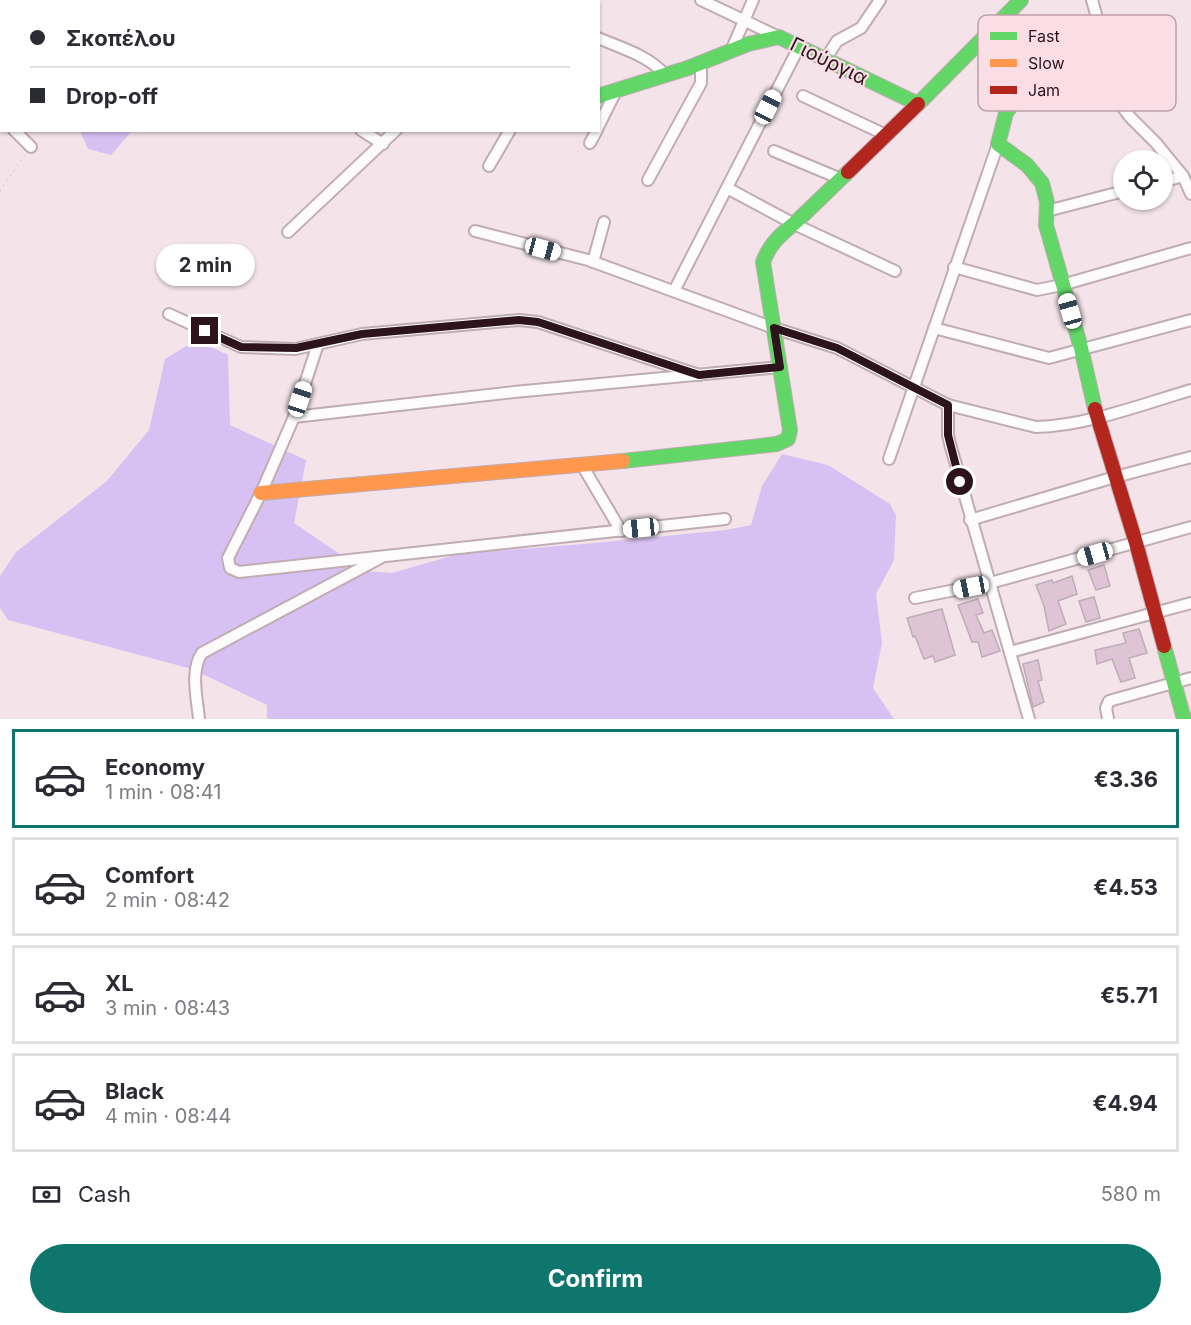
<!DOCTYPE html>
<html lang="en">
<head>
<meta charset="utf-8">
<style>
  body { margin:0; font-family:Inter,sans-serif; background:#f7f7f7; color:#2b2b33; height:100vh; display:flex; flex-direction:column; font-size:22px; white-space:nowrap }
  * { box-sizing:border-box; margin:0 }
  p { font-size:20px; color:#7c7c81 }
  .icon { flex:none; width:33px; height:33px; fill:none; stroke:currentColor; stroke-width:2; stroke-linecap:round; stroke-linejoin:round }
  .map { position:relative; height:719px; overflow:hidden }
  .side { display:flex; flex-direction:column; background:#fff; flex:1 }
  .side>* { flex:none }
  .banner { position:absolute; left:0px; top:0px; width:600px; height:132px; box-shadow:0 2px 4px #0004; display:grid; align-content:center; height:132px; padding:0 30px; background:#fff }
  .tools { position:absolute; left:1113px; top:150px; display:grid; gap:12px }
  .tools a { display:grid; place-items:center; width:60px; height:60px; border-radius:50%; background:#fff; box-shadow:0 2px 4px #0004; font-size:30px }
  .end { position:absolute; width:27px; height:27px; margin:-14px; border:8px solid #2d131c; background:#fff; box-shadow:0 0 0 3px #fff }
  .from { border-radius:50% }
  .bubble { position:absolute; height:42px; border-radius:21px; background:#fff; box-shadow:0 2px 4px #0004; font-size:20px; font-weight:700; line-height:42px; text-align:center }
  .car { position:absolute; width:18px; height:36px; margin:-18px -9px; border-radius:8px; box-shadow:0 0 4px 2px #0007; background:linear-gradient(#fff 24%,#345 0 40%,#fff 0 76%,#345 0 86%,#fff 0) }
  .banner b { display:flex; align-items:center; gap:21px; height:57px; font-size:22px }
  .banner b+b { border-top:2px solid #e1e1e2 }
  .banner i { width:15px; height:15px; background:#2b2b33 }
  ul { padding:10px 0 0; list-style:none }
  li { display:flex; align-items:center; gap:18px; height:99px; margin:0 12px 9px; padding:0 18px; border:3px solid #e1e1e2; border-radius:0px }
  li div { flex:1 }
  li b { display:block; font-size:22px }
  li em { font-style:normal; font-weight:700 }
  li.active { border-color:#0f766e }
  li>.icon { width:54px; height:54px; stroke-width:1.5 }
  .pay { display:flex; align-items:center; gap:15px; height:66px; padding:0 30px; font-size:22px }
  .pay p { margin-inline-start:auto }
  .cta { display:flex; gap:12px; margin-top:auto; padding:12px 30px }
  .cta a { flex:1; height:69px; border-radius:36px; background:#0f766e; color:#fff; font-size:24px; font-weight:700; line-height:69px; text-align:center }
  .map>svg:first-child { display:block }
  .forest { fill:#d7c1f3 }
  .building { fill:#dfc4d5; stroke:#beacb6; stroke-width:1.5 }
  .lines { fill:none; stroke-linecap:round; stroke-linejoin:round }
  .street-casing { stroke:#c0acb3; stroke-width:14 }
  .fast-casing { stroke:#c0acb3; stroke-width:16 }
  .slow-casing { stroke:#c0acb3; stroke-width:16 }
  .jam-casing { stroke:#c0acb3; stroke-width:16 }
  .path { stroke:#d5cfd0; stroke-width:1.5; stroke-dasharray:1.5 4.5; stroke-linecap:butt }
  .street { stroke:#fdfbfc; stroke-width:10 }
  .fast { stroke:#63d668; stroke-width:14 }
  .slow { stroke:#ff974d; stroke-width:14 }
  .jam { stroke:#b3261e; stroke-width:14 }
  .route { stroke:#2d131c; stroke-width:8 }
  .labels { text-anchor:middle; stroke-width:4.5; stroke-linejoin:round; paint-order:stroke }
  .street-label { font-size:20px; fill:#2d131c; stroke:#fbdde6 }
  .key { fill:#fbdde6; stroke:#bda0a9; stroke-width:1.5 }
  .key-label { font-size:16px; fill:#2d131c }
</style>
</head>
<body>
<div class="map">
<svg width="1191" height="719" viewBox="0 0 1191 719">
  <rect width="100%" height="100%" fill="#f4e4e9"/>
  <g class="forest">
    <path d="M 37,0 L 250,0 L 244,2 Z"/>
    <path d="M 80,131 L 81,130 L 132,131 L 111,155 L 88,149 Z"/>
    <path d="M 196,340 L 228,355 L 230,425 L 306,460 L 294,523 L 365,571 L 392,573 L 458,554 L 583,544 L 726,530 L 751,525 L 762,486 L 782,454 L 828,465 L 890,504 L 896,515 L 894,560 L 876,594 L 882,643 L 873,688 L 894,719 L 267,719 L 267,705 L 192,669 L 8,620 L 0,608 L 0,576 L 16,552 L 107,481 L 149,430 L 165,359 Z"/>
  </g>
  <g class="building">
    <path d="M 1104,565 L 1110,586 L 1096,590 L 1088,570 Z"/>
    <path d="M 1072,576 L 1077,594 L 1058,601 L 1066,624 L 1049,631 L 1044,606 L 1036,585 L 1052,580 L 1053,583 Z"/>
    <path d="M 1094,597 L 1100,618 L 1086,622 L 1079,601 Z"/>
    <path d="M 978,599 L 983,613 L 976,615 L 984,633 L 992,630 L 1000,651 L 982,657 L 978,642 L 972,642 L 958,605 Z"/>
    <path d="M 942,609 L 955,655 L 935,662 L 933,656 L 924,659 L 915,636 L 913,637 L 907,618 Z"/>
    <path d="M 1139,629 L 1147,653 L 1129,658 L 1135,678 L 1121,682 L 1112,659 L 1097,664 L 1095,650 L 1126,643 L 1123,633 Z"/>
    <path d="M 1038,660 L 1042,680 L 1038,681 L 1044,702 L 1033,707 L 1023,664 Z"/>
  </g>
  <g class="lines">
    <defs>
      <g id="street">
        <path d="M 375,0 L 379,2"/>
        <path d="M 701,0 L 779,37"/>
        <path d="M 1092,0 L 1099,25 L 1115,56 L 1118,101 L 1130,117 L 1156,143 L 1183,176 L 1191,194"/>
        <path d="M 538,2 L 539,0"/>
        <path d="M 598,38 C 621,48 650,56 665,75"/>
        <path d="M 731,51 L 753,0"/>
        <path d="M 825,60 L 837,41 L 861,28 L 880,0"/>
        <path d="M 803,96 L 886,135"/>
        <path d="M 0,117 L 2,119"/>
        <path d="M 598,127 L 616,91"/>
        <path d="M 14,130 L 31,147"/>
        <path d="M 361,130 L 383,144"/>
        <path d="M 590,143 L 597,130"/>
        <path d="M 774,151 L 841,179"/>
        <path d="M 489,166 L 510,130"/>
        <path d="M 648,180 L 701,83 L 701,64"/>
        <path d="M 1162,182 L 1183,176"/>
        <path d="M 727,188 L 794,224 L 895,271"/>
        <path d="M 1047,211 L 1124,191"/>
        <path d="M 475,231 L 588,260 L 774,328 L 837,348 L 948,405 L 1036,427 C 1086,426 1143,404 1191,390"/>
        <path d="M 288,232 L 396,130"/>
        <path d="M 593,262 L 604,222"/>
        <path d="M 954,267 L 1037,290 L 1062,285 L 1191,248"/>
        <path d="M 674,291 L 799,47"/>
        <path d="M 169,314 L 241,347 L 295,349 L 362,334 L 519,320 L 538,322 L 699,375"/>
        <path d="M 934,328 L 1049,358 L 1191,320"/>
        <path d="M 318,344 L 294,417 L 261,493 L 228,558 L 230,568 L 239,572 L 725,519"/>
        <path d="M 948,405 L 948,435 L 950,444 L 1029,719"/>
        <path d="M 294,417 L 514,392 L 780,367"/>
        <path d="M 889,459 L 998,144"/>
        <path d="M 582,465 L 621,531"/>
        <path d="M 970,520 L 1115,477 L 1191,457"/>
        <path d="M 915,598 L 990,583 L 1191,527"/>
        <path d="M 1010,652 L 1191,603"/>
        <path d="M 199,719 C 197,698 190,670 202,653 L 380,558"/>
        <path d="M 1108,719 L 1106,708 L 1109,701 L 1191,678"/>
      </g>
      <g id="fast">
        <path d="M 458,0 L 459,2"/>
        <path d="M 598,96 L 688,68 L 748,44 L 779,37 L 918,104 L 1021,0"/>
        <path d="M 1095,409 L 1081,348 L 1046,225 L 1047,202 L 1042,183 L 1027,165 L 998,144 L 1006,113 L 1019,94 L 1099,25"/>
        <path d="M 623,461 L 777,444 L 788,439 L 790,430 L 763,262 C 772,239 783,234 799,219 C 816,203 832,187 848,172"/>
        <path d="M 1164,646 L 1184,719"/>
      </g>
      <path id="slow" d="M 261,493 L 623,461"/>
      <g id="jam">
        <path d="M 848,172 L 918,104"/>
        <path d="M 1095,409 L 1136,543 L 1164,646"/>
      </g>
    </defs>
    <use href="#street" class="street-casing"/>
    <use href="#fast" class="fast-casing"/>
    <use href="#slow" class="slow-casing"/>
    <use href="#jam" class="jam-casing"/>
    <path class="path" d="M 0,191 L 25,155"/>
    <use href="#street" class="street"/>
    <use href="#fast" class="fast"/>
    <use href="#slow" class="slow"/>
    <use href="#jam" class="jam"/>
  </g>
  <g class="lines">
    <path class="route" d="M 205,331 L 241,347 L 296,348 L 362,334 L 519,320 L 538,322 L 699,375 L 780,367 L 774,328 L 837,348 L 948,405 L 948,435 L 960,482"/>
  </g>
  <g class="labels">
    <g class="street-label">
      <text transform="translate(829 61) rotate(26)" y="7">Γιούργια</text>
    </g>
  </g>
  <rect x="978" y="15" width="198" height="96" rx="9" class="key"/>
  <rect x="990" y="32" width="27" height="8" fill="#63d668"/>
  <rect x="990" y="59" width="27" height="8" fill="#ff974d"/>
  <rect x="990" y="86" width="27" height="8" fill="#b3261e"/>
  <g class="key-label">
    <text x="1028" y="42">Fast</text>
    <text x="1028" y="69">Slow</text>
    <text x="1028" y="96">Jam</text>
  </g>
</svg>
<div class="tools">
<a><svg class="icon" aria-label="locate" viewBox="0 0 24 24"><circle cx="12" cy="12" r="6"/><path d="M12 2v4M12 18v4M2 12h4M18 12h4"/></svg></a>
</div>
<i class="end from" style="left:960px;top:482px"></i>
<i class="end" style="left:205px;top:331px"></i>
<div class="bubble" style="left:156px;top:244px;width:99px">2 min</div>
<i class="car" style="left:768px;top:107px;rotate:27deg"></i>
<i class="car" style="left:543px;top:249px;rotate:105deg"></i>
<i class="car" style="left:1070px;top:311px;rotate:344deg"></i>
<i class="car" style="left:300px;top:399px;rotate:18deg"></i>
<i class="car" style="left:641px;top:528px;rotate:264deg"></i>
<i class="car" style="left:1095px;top:554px;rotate:254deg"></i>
<i class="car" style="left:971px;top:587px;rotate:259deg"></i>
<div class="banner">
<b><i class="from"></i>Σκοπέλου</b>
<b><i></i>Drop-off</b>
</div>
</div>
<section class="side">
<ul>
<li class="active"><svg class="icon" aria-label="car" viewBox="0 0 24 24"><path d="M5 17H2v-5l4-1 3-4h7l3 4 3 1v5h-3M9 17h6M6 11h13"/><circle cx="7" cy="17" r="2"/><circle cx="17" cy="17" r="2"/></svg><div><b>Economy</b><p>1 min · 08:41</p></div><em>€3.36</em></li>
<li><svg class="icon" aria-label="car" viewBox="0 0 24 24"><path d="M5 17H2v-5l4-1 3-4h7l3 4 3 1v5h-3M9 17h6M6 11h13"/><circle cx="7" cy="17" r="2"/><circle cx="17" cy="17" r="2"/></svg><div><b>Comfort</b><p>2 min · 08:42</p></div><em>€4.53</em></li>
<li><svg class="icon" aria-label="car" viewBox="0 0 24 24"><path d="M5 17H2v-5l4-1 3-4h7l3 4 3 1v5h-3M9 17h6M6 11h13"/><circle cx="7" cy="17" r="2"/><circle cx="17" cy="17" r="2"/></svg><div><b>XL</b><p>3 min · 08:43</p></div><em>€5.71</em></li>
<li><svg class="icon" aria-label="car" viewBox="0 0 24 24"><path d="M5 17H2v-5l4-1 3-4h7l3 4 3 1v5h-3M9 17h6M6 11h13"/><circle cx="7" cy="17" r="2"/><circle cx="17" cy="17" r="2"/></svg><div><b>Black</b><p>4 min · 08:44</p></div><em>€4.94</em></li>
</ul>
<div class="pay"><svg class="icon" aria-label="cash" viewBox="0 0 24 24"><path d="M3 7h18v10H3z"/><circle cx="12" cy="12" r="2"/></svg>Cash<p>580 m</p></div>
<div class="cta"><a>Confirm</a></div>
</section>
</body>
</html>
